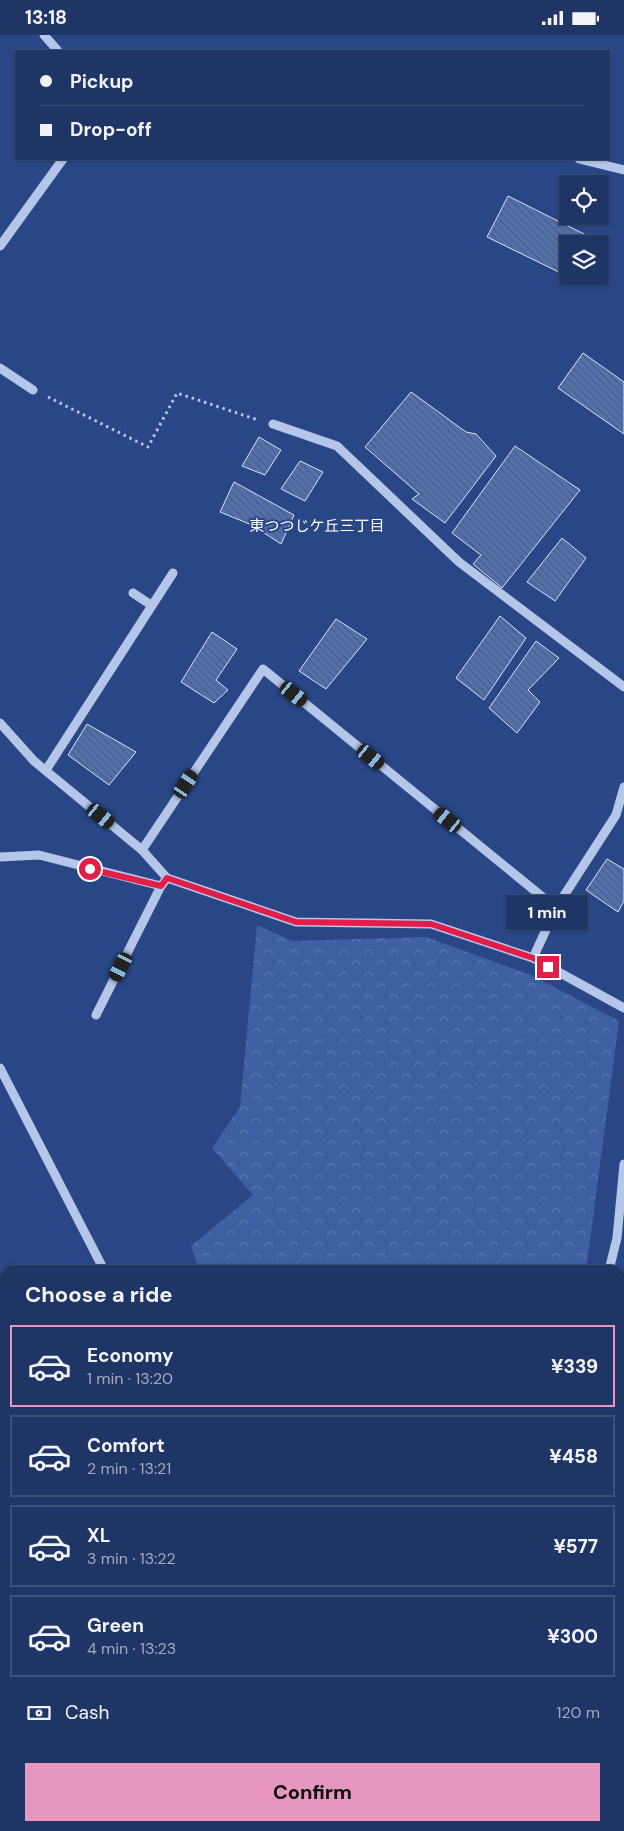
<!DOCTYPE html>
<html lang="en">
<head>
<meta charset="utf-8">
<style>
  body { margin:0; font-family:"DM Sans","Noto Sans JP",sans-serif; background:#2c406e; color:#f1f3f6; height:100vh; display:flex; flex-direction:column; font-size:19px; white-space:nowrap }
  * { box-sizing:border-box; margin:0 }
  p { font-size:16px; color:#a1abbf }
  .icon { flex:none; width:28px; height:28px; fill:none; stroke:currentColor; stroke-width:2; stroke-linecap:round; stroke-linejoin:round }
  .map { position:relative; flex:1; overflow:hidden }
  .sheet { position:absolute; left:0px; top:1230px; width:625px; height:566px; display:flex; flex-direction:column; background:#1f3565; border-radius:15px 15px 0 0; box-shadow:0 1px 4px #0004,0 0 0 1px #3c5079 }
  .sheet>* { flex:none }
  .top-card { position:absolute; left:15px; top:15px; width:595px; height:110px; border-radius:0px; box-shadow:0 1px 4px #0004,0 0 0 1px #3c5079; display:grid; align-content:center; height:110px; padding:0 25px; background:#1f3565 }
  .buttons { position:absolute; left:559px; top:140px; display:grid; gap:10px }
  .buttons a { display:grid; place-items:center; width:50px; height:50px; border-radius:0px; background:#1f3565; box-shadow:0 1px 4px #0004,0 0 0 1px #3c5079; font-size:25px }
  .end { position:absolute; width:22px; height:22px; margin:-11px; border:6px solid #e11d48; background:#fff; box-shadow:0 0 0 2px #fff }
  .from { border-radius:50% }
  .bubble { position:absolute; height:35px; border-radius:0px; background:#1f3565; box-shadow:0 1px 4px #0004,0 0 0 1px #3c5079; font-size:16px; font-weight:800; line-height:35px; text-align:center }
  .car { position:absolute; width:15px; height:30px; margin:-15px -8px; border-radius:6px; box-shadow:0 0 4px 1px #0007; background:linear-gradient(#222 24%,#8ab4d8 0 40%,#222 0 76%,#8ab4d8 0 86%,#222 0) }
  .top-card b { display:flex; align-items:center; gap:18px; height:48px; font-size:19px }
  .top-card b+b { border-top:1px solid #3c5079 }
  .top-card i { width:12px; height:12px; background:#f1f3f6 }
  ul { padding:0; list-style:none }
  li { display:flex; align-items:center; gap:15px; height:82px; margin:0 10px 8px; padding:0 15px; border:2px solid #3c5079; border-radius:0px }
  li div { flex:1 }
  li b { display:block; font-size:19px }
  li em { font-style:normal; font-weight:800 }
  li.current { border-color:#e797bd }
  li>.icon { width:45px; height:45px; stroke-width:1.5 }
  h2 { padding:0 25px; font-size:22px; line-height:60px }
  .pay { display:flex; align-items:center; gap:12px; height:55px; padding:0 25px; font-size:19px }
  .pay p { margin-inline-start:auto }
  .action { display:flex; gap:10px; margin-top:auto; padding:10px 25px }
  .action a { flex:1; height:58px; border-radius:0px; background:#e797bd; color:#111; font-size:20px; font-weight:800; line-height:58px; text-align:center }
  .status { display:flex; justify-content:space-between; align-items:center; height:35px; padding:0 25px; background:#1f3565; direction:ltr }
  .status svg { height:14px; fill:currentColor }
  .map>svg:first-child { display:block }
  .forest { fill:url(#forest-crowns) }
  .building { fill:url(#building-back-hatch); stroke:#d9e3f6 }
  .lines { fill:none; stroke-linecap:round; stroke-linejoin:round }
  .path { stroke:#b5c6e8; stroke-width:3; stroke-dasharray:2.5 4; stroke-linecap:butt }
  .minor { stroke:#b5c6e8; stroke-width:9 }
  .major { stroke:#f7f9fe; stroke-width:12 }
  .route { stroke:#e11d48; stroke-width:6 }
  .labels { text-anchor:middle; stroke-width:4; stroke-linejoin:round; paint-order:stroke }
  .neighbourhood-label { font-size:15px; fill:#fff; stroke:#294787 }
</style>
</head>
<body>
<div class="status"><b>13:18</b><svg viewBox="0 0 49 12"><path d="M0 12V9h3v3zM5 12V6h3v6zM10 12V3h3v9zM15 12V0h3v12zM26 1h20v11H26zM47 4h2v5h-2z"/></svg></div>
<div class="map">
<svg width="624" height="1796" viewBox="0 0 624 1796">
  <defs>
    <pattern id="forest-crowns" width="20" height="18" patternUnits="userSpaceOnUse" patternTransform="scale(1.25)"><rect width="20" height="18" fill="#3e60a3"/><path d="M2 6a3 3 0 1 1 6 0M12 15a3 3 0 1 1 6 0" fill="none" stroke="#5b78b1"/></pattern>
    <pattern id="building-back-hatch" width="6" height="6" patternUnits="userSpaceOnUse" patternTransform="scale(1.25)"><rect width="6" height="6" fill="#5270ae"/><path d="M-1 5l2 2M0 0l6 6M5-1l2 2" fill="none" stroke="#4f5c78"/></pattern>
  </defs>
  <rect width="100%" height="100%" fill="#294787"/>
  <path class="forest" d="M 257,890 L 292,906 L 426,902 L 531,940 L 619,986 L 586,1235 L 199,1235 L 191,1211 L 253,1160 L 212,1113 L 240,1072 Z"/>
  <g class="building">
    <path d="M 508,161 L 586,200 L 581,209 L 568,209 L 568,236 L 565,240 L 487,202 Z"/>
    <path d="M 583,318 L 624,347 L 624,399 L 558,353 Z"/>
    <path d="M 411,357 L 466,397 L 476,399 L 496,421 L 445,488 L 412,464 L 419,459 L 365,412 Z"/>
    <path d="M 259,402 L 281,415 L 265,440 L 242,431 Z"/>
    <path d="M 515,411 L 580,455 L 502,553 L 473,529 L 481,520 L 452,498 Z"/>
    <path d="M 300,426 L 323,437 L 305,466 L 281,454 Z"/>
    <path d="M 234,447 L 294,480 L 281,509 L 252,490 L 220,477 Z"/>
    <path d="M 562,503 L 586,523 L 555,566 L 527,547 Z"/>
    <path d="M 500,581 L 526,603 L 484,665 L 456,643 Z"/>
    <path d="M 336,584 L 367,604 L 326,654 L 299,636 Z"/>
    <path d="M 212,597 L 237,614 L 216,645 L 228,655 L 214,668 L 181,647 Z"/>
    <path d="M 536,606 L 559,623 L 528,655 L 540,667 L 517,698 L 489,673 Z"/>
    <path d="M 87,689 L 136,717 L 109,750 L 68,720 Z"/>
    <path d="M 607,824 L 624,834 L 624,866 L 618,877 L 586,855 Z"/>
    <path d="M 620,1439 L 624,1440 L 624,1475 L 620,1474 Z"/>
    <path d="M 5,1459 L 5,1498 L 0,1500 L 0,1461 Z"/>
    <path d="M 5,1508 L 5,1531 L 0,1533 L 0,1510 Z"/>
    <path d="M 620,1514 L 624,1515 L 624,1541 L 620,1540 Z"/>
    <path d="M 5,1538 L 5,1593 L 0,1594 L 0,1540 Z"/>
    <path d="M 0,1655 L 2,1655 L 5,1662 L 5,1691 L 0,1693 Z"/>
    <path d="M 0,1751 L 5,1754 L 5,1791 L 13,1791 L 10,1796 L 0,1796 Z"/>
    <path d="M 27,1791 L 54,1791 L 61,1796 L 24,1796 Z"/>
    <path d="M 160,1791 L 190,1791 L 197,1796 L 159,1796 L 157,1795 Z"/>
    <path d="M 352,1791 L 381,1791 L 376,1796 L 357,1796 Z"/>
    <path d="M 431,1791 L 448,1791 L 445,1794 L 447,1796 L 426,1796 Z"/>
    <path d="M 570,1791 L 587,1791 L 593,1796 L 566,1796 Z"/>
  </g>
  <g class="lines">
    <path class="path" d="M 48,362 L 148,412 L 177,358 L 258,385"/>
    <g class="minor">
      <path d="M 44,0 L 58,16"/>
      <path d="M 579,124 L 624,135"/>
      <path d="M 0,211 L 63,124"/>
      <path d="M 0,333 L 33,355"/>
      <path d="M 273,389 L 337,411 L 459,527 L 624,652"/>
      <path d="M 133,558 L 151,570"/>
      <path d="M 0,688 L 34,726 L 142,815 L 167,843"/>
      <path d="M 46,735 L 173,538"/>
      <path d="M 142,815 L 263,634 L 556,873"/>
      <path d="M 0,822 L 39,820 L 161,851"/>
      <path d="M 533,923 L 556,873 L 616,780 L 624,752"/>
      <path d="M 96,980 L 161,851 L 167,843 L 296,887 L 431,889 L 533,923 L 624,973"/>
      <path d="M 0,1033 L 104,1235"/>
      <path d="M 609,1235 L 617,1203 L 624,1129"/>
      <path d="M 620,1277 L 624,1278"/>
      <path d="M 620,1499 L 624,1500"/>
      <path d="M 0,1631 L 5,1643"/>
      <path d="M 0,1729 L 5,1723"/>
      <path d="M 620,1767 L 624,1767"/>
      <path d="M 85,1791 L 92,1796"/>
      <path d="M 469,1791 L 473,1796"/>
      <path d="M 145,1796 L 149,1791"/>
      <path d="M 311,1796 L 315,1791"/>
    </g>
    <g class="major">
      <path d="M 620,1702 L 624,1697"/>
      <path d="M 540,1796 L 544,1791"/>
    </g>
  </g>
  <g class="lines">
    <path class="route" d="M 90,834 L 161,851 L 167,843 L 296,887 L 431,889 L 533,923 L 548,932"/>
  </g>
  <g class="labels">
    <g class="neighbourhood-label">
      <text x="317" y="496">東つつじケ丘三丁目</text>
    </g>
  </g>
</svg>
<div class="buttons">
<a><svg class="icon" aria-label="locate" viewBox="0 0 24 24"><circle cx="12" cy="12" r="6"/><path d="M12 2v4M12 18v4M2 12h4M18 12h4"/></svg></a>
<a><svg class="icon" aria-label="layers" viewBox="0 0 24 24"><path d="M12 4l9 5-9 5-9-5zM3 14l9 5 9-5"/></svg></a>
</div>
<i class="end from" style="left:90px;top:834px"></i>
<i class="end" style="left:548px;top:932px"></i>
<div class="bubble" style="left:506px;top:860px;width:82px">1 min</div>
<i class="car" style="left:294px;top:659px;rotate:129deg"></i>
<i class="car" style="left:371px;top:722px;rotate:129deg"></i>
<i class="car" style="left:186px;top:749px;rotate:33deg"></i>
<i class="car" style="left:101px;top:781px;rotate:129deg"></i>
<i class="car" style="left:448px;top:785px;rotate:309deg"></i>
<i class="car" style="left:121px;top:932px;rotate:207deg"></i>
<div class="top-card">
<b><i class="from"></i>Pickup</b>
<b><i></i>Drop-off</b>
</div>
<section class="sheet">
<h2>Choose a ride</h2>
<ul>
<li class="current"><svg class="icon" aria-label="car" viewBox="0 0 24 24"><path d="M5 17H2v-5l4-1 3-4h7l3 4 3 1v5h-3M9 17h6M6 11h13"/><circle cx="7" cy="17" r="2"/><circle cx="17" cy="17" r="2"/></svg><div><b>Economy</b><p>1 min · 13:20</p></div><em>¥339</em></li>
<li><svg class="icon" aria-label="car" viewBox="0 0 24 24"><path d="M5 17H2v-5l4-1 3-4h7l3 4 3 1v5h-3M9 17h6M6 11h13"/><circle cx="7" cy="17" r="2"/><circle cx="17" cy="17" r="2"/></svg><div><b>Comfort</b><p>2 min · 13:21</p></div><em>¥458</em></li>
<li><svg class="icon" aria-label="car" viewBox="0 0 24 24"><path d="M5 17H2v-5l4-1 3-4h7l3 4 3 1v5h-3M9 17h6M6 11h13"/><circle cx="7" cy="17" r="2"/><circle cx="17" cy="17" r="2"/></svg><div><b>XL</b><p>3 min · 13:22</p></div><em>¥577</em></li>
<li><svg class="icon" aria-label="car" viewBox="0 0 24 24"><path d="M5 17H2v-5l4-1 3-4h7l3 4 3 1v5h-3M9 17h6M6 11h13"/><circle cx="7" cy="17" r="2"/><circle cx="17" cy="17" r="2"/></svg><div><b>Green</b><p>4 min · 13:23</p></div><em>¥300</em></li>
</ul>
<div class="pay"><svg class="icon" aria-label="cash" viewBox="0 0 24 24"><path d="M3 7h18v10H3z"/><circle cx="12" cy="12" r="2"/></svg>Cash<p>120 m</p></div>
<div class="action"><a>Confirm</a></div>
</section>
</div>
</body>
</html>
